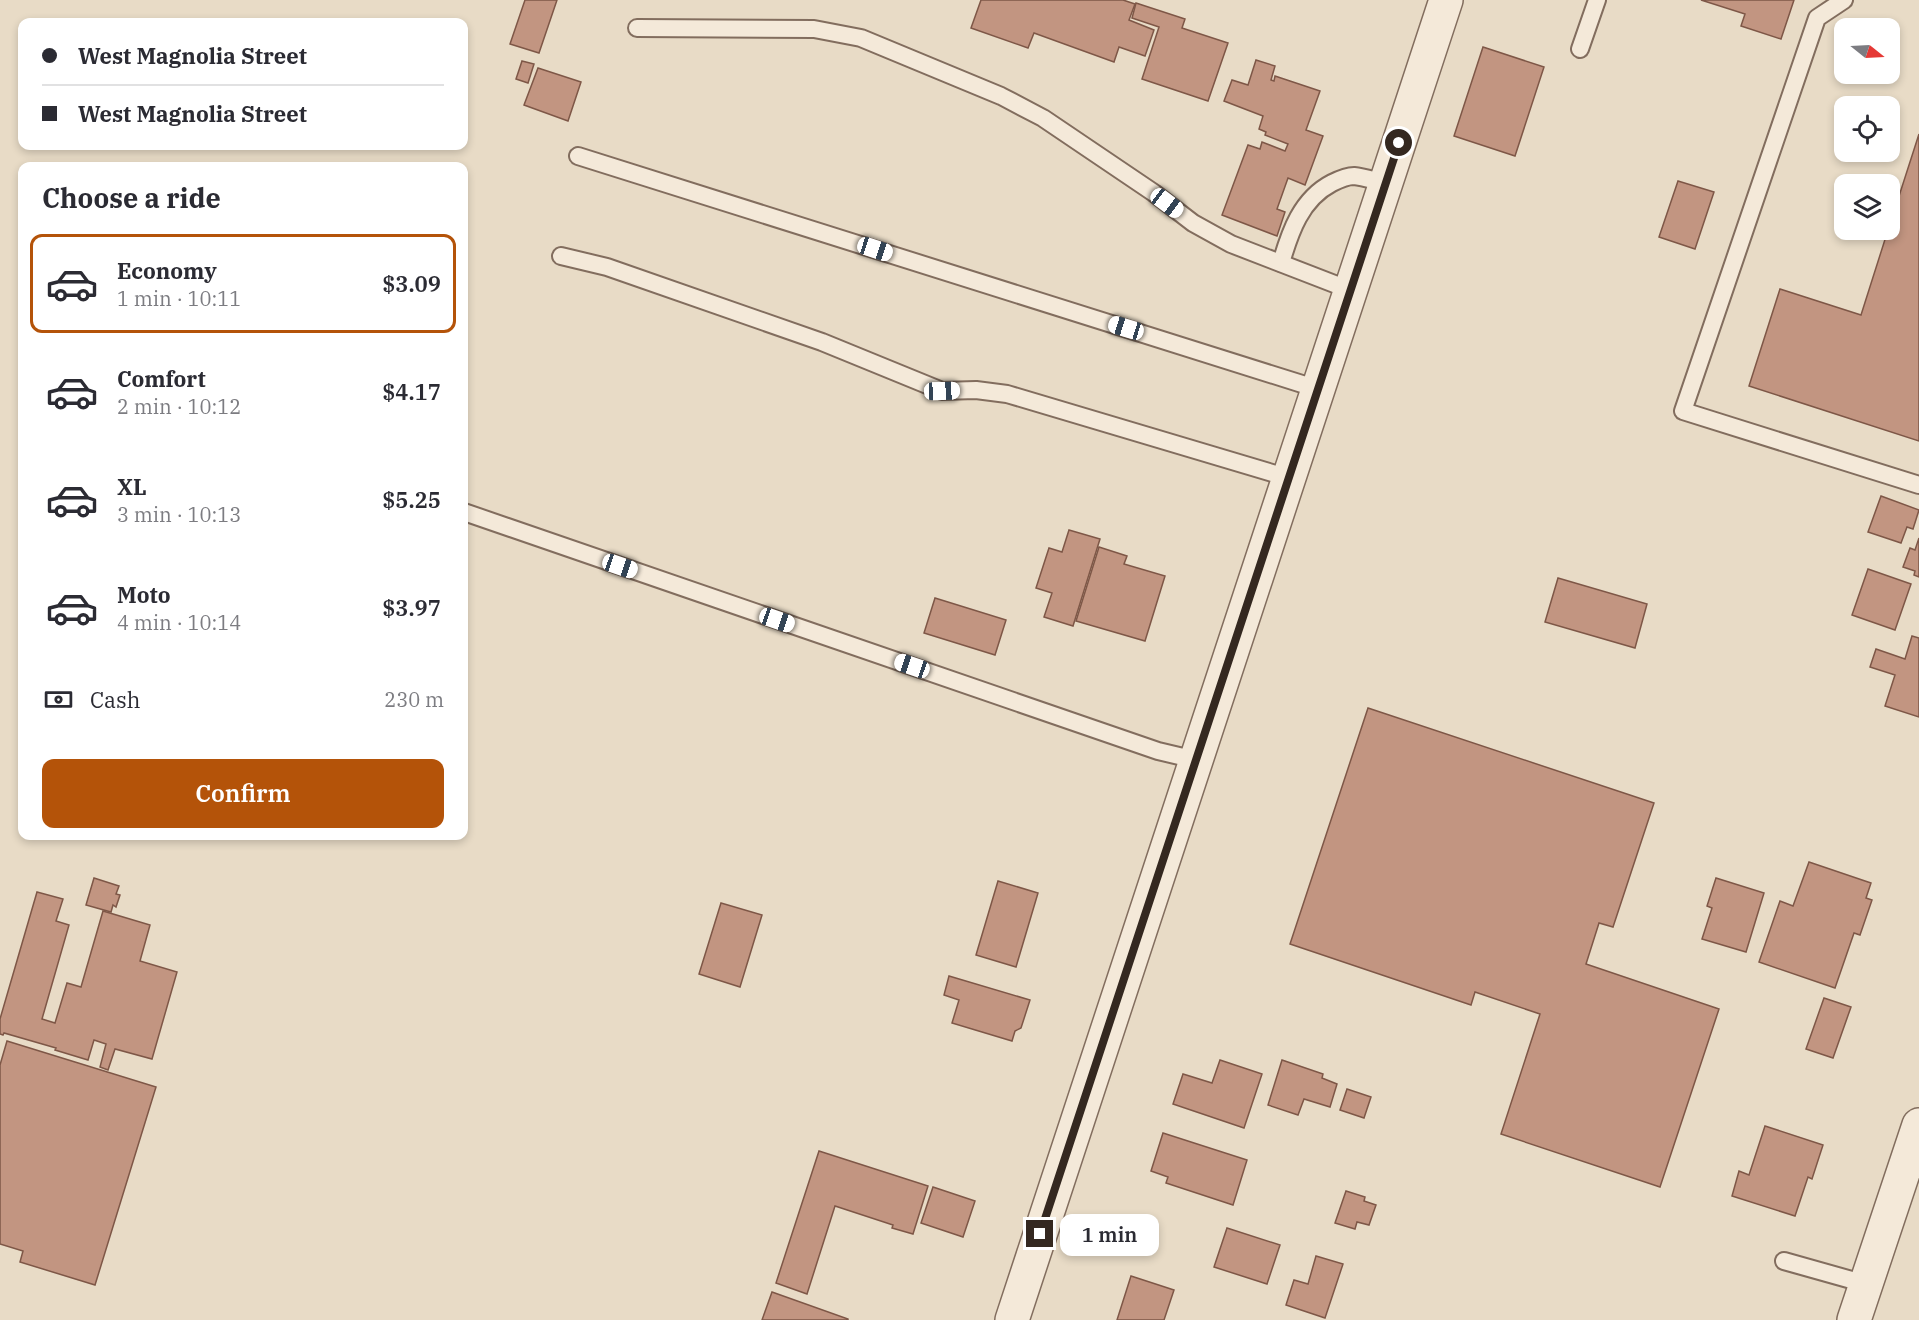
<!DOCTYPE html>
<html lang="en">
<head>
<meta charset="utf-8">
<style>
  body { margin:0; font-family:"IBM Plex Serif",serif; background:#f2f2f3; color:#2b2b33; height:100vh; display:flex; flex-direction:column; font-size:22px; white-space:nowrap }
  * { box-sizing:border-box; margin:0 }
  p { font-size:20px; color:#7c7c81 }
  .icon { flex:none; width:33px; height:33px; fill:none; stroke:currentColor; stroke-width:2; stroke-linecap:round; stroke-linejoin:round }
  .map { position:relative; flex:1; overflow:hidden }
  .panel { position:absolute; left:18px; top:162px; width:450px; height:678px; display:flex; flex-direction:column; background:#fff; border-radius:12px; box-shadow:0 3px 9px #0003 }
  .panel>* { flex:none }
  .guide { position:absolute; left:18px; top:18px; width:450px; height:132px; border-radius:12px; box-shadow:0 3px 9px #0003; display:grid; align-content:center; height:132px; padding:0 24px; background:#fff }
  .needle { width:39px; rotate:108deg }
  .controls { position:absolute; left:1834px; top:18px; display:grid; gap:12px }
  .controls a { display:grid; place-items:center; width:66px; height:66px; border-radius:12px; background:#fff; box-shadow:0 3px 9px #0003; font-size:30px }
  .end { position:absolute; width:27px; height:27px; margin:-14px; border:8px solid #342820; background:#fff; box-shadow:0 0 0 3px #fff }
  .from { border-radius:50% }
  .bubble { position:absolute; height:42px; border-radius:12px; background:#fff; box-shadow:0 3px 9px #0003; font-size:20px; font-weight:600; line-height:42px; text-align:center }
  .car { position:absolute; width:18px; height:36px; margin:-18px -9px; border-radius:8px; box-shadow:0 0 4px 2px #0007; background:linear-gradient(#fff 24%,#345 0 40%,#fff 0 76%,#345 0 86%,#fff 0) }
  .guide b { display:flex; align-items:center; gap:21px; height:57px; font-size:22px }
  .guide b+b { border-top:2px solid #e1e1e2 }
  .guide i { width:15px; height:15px; background:#2b2b33 }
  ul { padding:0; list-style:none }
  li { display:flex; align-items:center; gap:18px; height:99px; margin:0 12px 9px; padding:0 12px; border:3px solid transparent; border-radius:12px }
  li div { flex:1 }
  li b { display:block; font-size:22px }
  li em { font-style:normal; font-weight:600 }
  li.on { border-color:#b45309 }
  li>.icon { width:54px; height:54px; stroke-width:1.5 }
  h2 { padding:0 24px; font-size:27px; line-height:72px }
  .pay { display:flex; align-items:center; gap:15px; height:66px; padding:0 24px; font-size:22px }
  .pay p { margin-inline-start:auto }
  .cta { display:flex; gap:12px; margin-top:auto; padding:12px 24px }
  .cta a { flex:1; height:69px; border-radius:12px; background:#b45309; color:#fff; font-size:24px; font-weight:600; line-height:69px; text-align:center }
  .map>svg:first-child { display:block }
  .building { fill:#c29581; stroke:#7e5747; stroke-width:1.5 }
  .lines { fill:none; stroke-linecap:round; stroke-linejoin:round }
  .lane-casing { stroke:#826d5e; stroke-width:20 }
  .street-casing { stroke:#826d5e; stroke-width:36 }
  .lane { stroke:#f4e9d9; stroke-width:16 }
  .street { stroke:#f4e9d9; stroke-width:33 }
  .route { stroke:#342820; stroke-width:8 }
</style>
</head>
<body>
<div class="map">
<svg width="1919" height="1320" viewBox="0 0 1919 1320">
  <rect width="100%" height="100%" fill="#e8dbc6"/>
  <g class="building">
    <path d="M 525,0 L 557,0 L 539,53 L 510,44 Z"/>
    <path d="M 981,0 L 1123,0 L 1135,4 L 1129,20 L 1154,30 L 1145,56 L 1119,47 L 1114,62 L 1034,33 L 1028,48 L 971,28 Z"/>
    <path d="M 1701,0 L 1794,0 L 1781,39 L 1741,26 L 1745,14 Z"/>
    <path d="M 1136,3 L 1185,19 L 1182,28 L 1228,43 L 1208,101 L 1142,79 L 1159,27 L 1132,18 Z"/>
    <path d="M 1483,47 L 1544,67 L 1515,156 L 1454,136 Z"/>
    <path d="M 1256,60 L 1275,66 L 1271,80 L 1274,81 L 1275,76 L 1320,91 L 1306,130 L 1323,136 L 1305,185 L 1288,178 L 1277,209 L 1285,212 L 1277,236 L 1222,215 L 1248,145 L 1260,149 L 1262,142 L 1285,151 L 1288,144 L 1265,135 L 1266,132 L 1259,129 L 1263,116 L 1224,101 L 1232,80 L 1248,85 Z"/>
    <path d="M 522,61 L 534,64 L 528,83 L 516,79 Z"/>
    <path d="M 538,68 L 581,82 L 568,121 L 524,105 Z"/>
    <path d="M 1919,134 L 1919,441 L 1749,386 L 1780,289 L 1861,315 L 1888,230 L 1890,230 L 1890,224 Z"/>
    <path d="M 1678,181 L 1714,192 L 1695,249 L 1659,237 Z"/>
    <path d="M 1881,496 L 1919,510 L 1913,529 L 1907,527 L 1901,543 L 1868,532 Z"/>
    <path d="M 1069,530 L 1100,539 L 1073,626 L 1044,617 L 1052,593 L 1036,588 L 1049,548 L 1062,552 Z"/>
    <path d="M 1919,538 L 1919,577 L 1914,575 L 1915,571 L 1903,567 L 1910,548 L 1915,550 Z"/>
    <path d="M 1099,547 L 1127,556 L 1124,564 L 1165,576 L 1145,641 L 1076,621 Z"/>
    <path d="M 1868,569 L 1911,584 L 1895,630 L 1852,615 Z"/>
    <path d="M 1558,578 L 1647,604 L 1635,648 L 1545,622 Z"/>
    <path d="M 935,598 L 1006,620 L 995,655 L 924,633 Z"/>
    <path d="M 1912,636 L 1919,638 L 1919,717 L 1885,706 L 1895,675 L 1870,667 L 1876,649 L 1905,659 Z"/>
    <path d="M 1368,708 L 1654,803 L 1613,927 L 1599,923 L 1586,964 L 1719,1009 L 1660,1187 L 1501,1134 L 1540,1014 L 1475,992 L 1471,1005 L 1290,944 Z"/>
    <path d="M 1809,862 L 1871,883 L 1866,898 L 1872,900 L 1860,935 L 1854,933 L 1835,988 L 1759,962 L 1780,901 L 1793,906 Z"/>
    <path d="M 94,878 L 119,886 L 116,894 L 120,895 L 116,907 L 113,905 L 111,912 L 86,905 Z"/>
    <path d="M 1716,878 L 1764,893 L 1746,952 L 1702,939 L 1712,908 L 1707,906 Z"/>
    <path d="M 998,881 L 1038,893 L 1016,967 L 976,955 Z"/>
    <path d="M 37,892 L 63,899 L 56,921 L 69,925 L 42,1019 L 55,1023 L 67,983 L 81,987 L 103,911 L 150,925 L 140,961 L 177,972 L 152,1059 L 115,1049 L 108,1070 L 100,1067 L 106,1044 L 94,1040 L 88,1060 L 55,1050 L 56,1048 L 4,1033 L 3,1035 L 0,1034 L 0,1019 Z"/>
    <path d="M 721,903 L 762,915 L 740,987 L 699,974 Z"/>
    <path d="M 949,976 L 1030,1000 L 1021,1028 L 1015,1031 L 1012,1041 L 952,1023 L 959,1000 L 944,995 Z"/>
    <path d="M 1824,998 L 1851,1007 L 1833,1058 L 1806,1049 Z"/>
    <path d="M 7,1041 L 156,1087 L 95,1285 L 20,1262 L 23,1251 L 0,1244 L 0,1065 Z"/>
    <path d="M 1220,1060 L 1262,1074 L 1244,1128 L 1173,1104 L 1183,1074 L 1212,1083 Z"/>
    <path d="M 1282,1060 L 1323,1074 L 1322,1078 L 1337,1084 L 1330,1107 L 1304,1099 L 1298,1115 L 1268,1105 Z"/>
    <path d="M 1347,1089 L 1371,1097 L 1364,1118 L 1340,1110 Z"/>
    <path d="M 1765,1126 L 1823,1145 L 1812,1179 L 1808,1177 L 1795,1216 L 1732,1196 L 1739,1171 L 1749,1175 Z"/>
    <path d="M 1163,1133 L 1247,1160 L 1233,1205 L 1166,1183 L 1168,1177 L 1151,1171 Z"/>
    <path d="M 819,1151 L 928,1186 L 913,1234 L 892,1228 L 893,1225 L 835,1206 L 807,1294 L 776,1283 Z"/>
    <path d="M 933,1187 L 975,1201 L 963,1237 L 921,1223 Z"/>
    <path d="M 1346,1191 L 1365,1197 L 1364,1201 L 1376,1205 L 1369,1225 L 1357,1222 L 1355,1229 L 1335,1223 Z"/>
    <path d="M 1227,1228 L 1280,1245 L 1267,1284 L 1214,1267 Z"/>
    <path d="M 1316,1256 L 1343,1264 L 1325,1318 L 1286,1305 L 1294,1280 L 1308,1284 Z"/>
    <path d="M 1131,1276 L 1174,1290 L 1164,1320 L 1117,1320 Z"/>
    <path d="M 772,1292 L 848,1319 L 848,1320 L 762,1320 Z"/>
  </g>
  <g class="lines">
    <defs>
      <g id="lane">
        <path d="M 1844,0 L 1817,18 L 1683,411 L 1919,485"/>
        <path d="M 637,28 L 814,29 L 861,38 L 1001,96 L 1043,118 L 1154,193 L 1193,223 L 1231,244 L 1350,290"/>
        <path d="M 1580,49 L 1597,0"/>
        <path d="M 578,156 L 1318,389"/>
        <path d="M 561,256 L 607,267 L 822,342 L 942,391 L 976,390 L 1007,394 L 1289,478"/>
        <path d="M 1281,263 C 1290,232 1301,199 1332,183 C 1338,180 1347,176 1354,176 C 1364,177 1376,181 1386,183"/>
        <path d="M 464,512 L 1158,751 L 1196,760"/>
        <path d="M 1784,1261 L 1866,1284"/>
      </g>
      <g id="street">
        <path d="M 1012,1320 L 1446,0"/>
        <path d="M 1854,1320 L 1919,1125"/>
      </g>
    </defs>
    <use href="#lane" class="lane-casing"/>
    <use href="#street" class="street-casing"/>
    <use href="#lane" class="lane"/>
    <use href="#street" class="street"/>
  </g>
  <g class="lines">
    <path class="route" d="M 1040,1234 L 1399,143"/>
  </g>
</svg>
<div class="controls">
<a><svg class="needle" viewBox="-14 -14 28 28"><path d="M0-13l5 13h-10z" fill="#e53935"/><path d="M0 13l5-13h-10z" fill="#7c7c81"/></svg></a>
<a><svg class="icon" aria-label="locate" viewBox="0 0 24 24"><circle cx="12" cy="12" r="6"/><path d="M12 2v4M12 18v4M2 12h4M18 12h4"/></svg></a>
<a><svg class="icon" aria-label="layers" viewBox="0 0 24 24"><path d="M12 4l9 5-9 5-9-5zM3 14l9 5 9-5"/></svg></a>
</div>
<i class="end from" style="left:1399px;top:143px"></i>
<i class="end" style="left:1040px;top:1234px"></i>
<div class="bubble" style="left:1060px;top:1214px;width:99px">1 min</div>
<i class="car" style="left:1167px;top:203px;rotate:127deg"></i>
<i class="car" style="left:875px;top:249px;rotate:108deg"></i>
<i class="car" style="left:1126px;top:328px;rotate:287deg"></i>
<i class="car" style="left:942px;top:391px;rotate:88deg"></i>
<i class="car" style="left:620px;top:566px;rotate:109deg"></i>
<i class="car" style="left:777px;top:620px;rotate:109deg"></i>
<i class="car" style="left:912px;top:666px;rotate:289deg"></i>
<div class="guide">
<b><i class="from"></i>West Magnolia Street</b>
<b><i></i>West Magnolia Street</b>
</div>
<section class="panel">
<h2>Choose a ride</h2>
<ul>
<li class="on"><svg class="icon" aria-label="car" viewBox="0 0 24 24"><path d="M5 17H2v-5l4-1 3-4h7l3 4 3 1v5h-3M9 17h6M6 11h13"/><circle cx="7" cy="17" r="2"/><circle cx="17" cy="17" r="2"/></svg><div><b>Economy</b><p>1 min · 10:11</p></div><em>$3.09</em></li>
<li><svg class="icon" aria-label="car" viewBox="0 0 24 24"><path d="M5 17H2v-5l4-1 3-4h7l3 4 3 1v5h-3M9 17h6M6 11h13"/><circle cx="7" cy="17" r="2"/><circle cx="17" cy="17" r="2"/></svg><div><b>Comfort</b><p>2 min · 10:12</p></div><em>$4.17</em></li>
<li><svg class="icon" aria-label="car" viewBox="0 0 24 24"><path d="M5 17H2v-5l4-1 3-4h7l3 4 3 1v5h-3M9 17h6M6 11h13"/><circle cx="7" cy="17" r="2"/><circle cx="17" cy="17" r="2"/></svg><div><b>XL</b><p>3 min · 10:13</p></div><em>$5.25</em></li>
<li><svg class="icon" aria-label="car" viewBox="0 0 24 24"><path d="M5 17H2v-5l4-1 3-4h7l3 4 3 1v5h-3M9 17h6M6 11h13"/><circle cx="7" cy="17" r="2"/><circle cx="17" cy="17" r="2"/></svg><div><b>Moto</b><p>4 min · 10:14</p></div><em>$3.97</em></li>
</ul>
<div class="pay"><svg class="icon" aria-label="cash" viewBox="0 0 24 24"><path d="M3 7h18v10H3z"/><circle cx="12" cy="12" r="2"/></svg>Cash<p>230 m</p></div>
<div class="cta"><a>Confirm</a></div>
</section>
</div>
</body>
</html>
